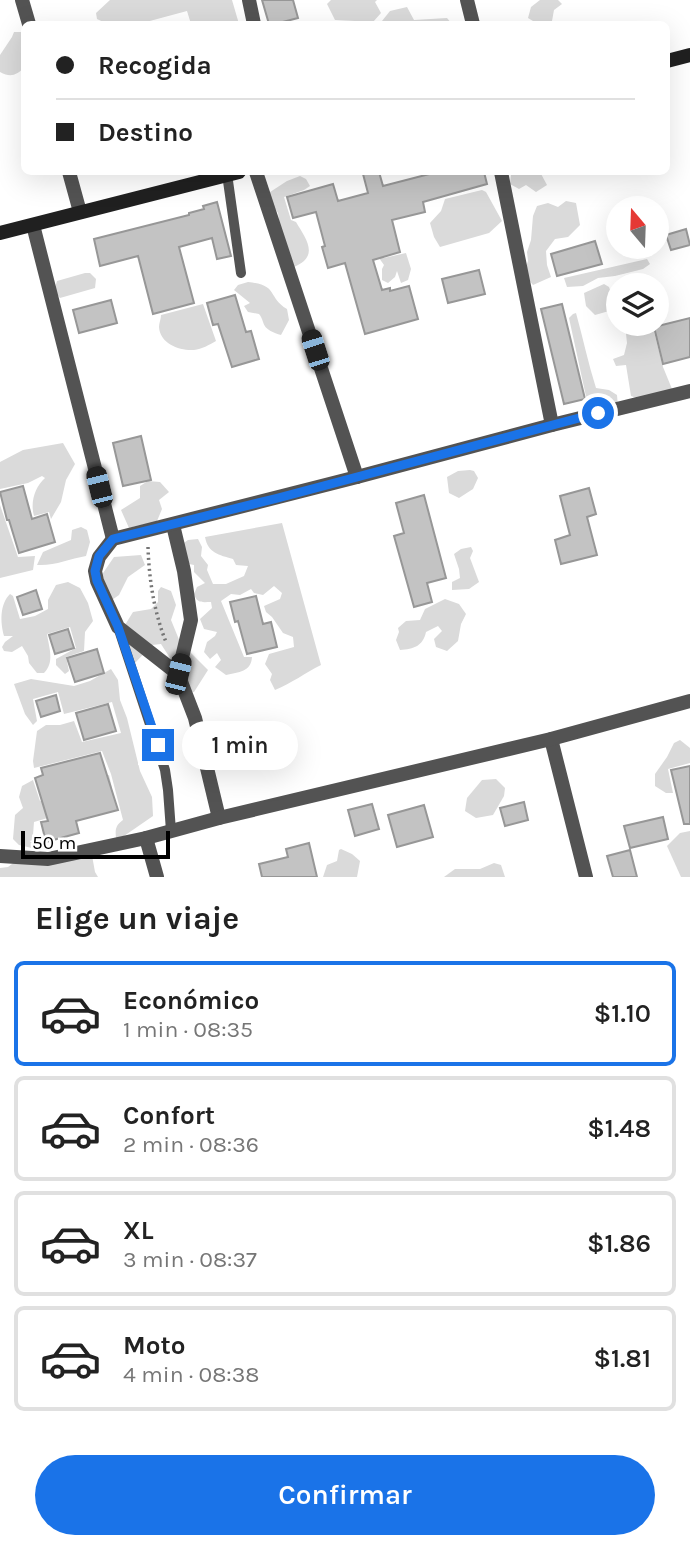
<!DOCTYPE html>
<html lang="es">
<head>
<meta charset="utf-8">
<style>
  body { margin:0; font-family:Karla,sans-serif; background:#f6f6f6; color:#222; height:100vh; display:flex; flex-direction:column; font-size:26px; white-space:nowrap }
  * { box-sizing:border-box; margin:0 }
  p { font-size:23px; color:#767676 }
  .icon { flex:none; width:38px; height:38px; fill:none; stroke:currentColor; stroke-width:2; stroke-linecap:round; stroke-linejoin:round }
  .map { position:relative; height:877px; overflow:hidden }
  .details { display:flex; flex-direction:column; background:#fff; flex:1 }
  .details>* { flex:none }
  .banner { position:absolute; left:21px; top:21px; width:649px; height:154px; border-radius:10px; box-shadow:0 7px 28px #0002; display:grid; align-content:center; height:154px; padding:0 35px; background:#fff }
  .needle { width:46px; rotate:341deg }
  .tools { position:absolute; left:606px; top:196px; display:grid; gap:14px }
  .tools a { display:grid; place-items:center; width:63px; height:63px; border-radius:50%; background:#fff; box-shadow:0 7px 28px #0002; font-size:35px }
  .scale { position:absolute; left:21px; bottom:18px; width:149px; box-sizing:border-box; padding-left:7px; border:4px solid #000; border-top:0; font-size:19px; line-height:24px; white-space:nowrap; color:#000; -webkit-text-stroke:5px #fff; paint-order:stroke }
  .end { position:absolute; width:32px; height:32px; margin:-16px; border:9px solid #1a73e8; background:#fff; box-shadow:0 0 0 4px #fff }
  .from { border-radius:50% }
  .bubble { position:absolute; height:49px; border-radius:24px; background:#fff; box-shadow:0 7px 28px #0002; font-size:23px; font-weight:600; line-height:49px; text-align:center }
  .car { position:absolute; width:21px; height:42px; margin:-21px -10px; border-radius:9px; box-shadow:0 0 5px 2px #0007; background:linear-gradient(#222 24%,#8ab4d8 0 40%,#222 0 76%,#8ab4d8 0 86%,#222 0) }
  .banner b { display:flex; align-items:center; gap:24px; height:66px; font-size:26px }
  .banner b+b { border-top:2px solid #e0e0e0 }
  .banner i { width:18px; height:18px; background:#222 }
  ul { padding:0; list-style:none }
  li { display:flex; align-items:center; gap:21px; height:105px; margin:0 14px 10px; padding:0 21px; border:4px solid #e0e0e0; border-radius:10px }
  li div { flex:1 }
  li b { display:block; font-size:26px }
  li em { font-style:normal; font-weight:600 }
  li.active { border-color:#1a73e8 }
  li>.icon { width:63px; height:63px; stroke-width:1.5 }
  h2 { padding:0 35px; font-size:32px; line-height:84px }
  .button { display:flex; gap:14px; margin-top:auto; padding:14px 35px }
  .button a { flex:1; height:80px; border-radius:42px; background:#1a73e8; color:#fff; font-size:28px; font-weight:600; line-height:80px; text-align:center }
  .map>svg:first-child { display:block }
  .green { fill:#dadada }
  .building { fill:#c3c3c3; stroke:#979797; stroke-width:2 }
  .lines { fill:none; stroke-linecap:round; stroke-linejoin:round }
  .path { stroke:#757575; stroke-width:3.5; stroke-dasharray:2 3.5; stroke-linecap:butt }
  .lane { stroke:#535353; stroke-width:10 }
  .street { stroke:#535353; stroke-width:14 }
  .secondary { stroke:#202020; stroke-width:14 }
  .route { stroke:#1a73e8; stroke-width:9 }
</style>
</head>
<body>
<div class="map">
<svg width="690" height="877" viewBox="0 0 690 877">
  <rect width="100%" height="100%" fill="#fff"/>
  <g class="green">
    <path d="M 110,0 L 232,0 L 239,24 L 191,24 L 187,11 L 146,22 L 147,24 C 130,25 111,27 97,19 L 96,13 Z"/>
    <path d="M 331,0 L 377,0 L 375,2 L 381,13 L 373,22 L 360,21 L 359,24 L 332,24 L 336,22 L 355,21 L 335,20 L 327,4 Z"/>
    <path d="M 540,0 L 558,0 L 562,4 L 554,10 L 552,21 L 538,24 L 528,18 L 531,7 Z"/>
    <path d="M 407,7 L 414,20 L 447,18 L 452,24 L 411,24 L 409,21 L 398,24 L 383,24 L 382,21 L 390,11 Z"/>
    <path d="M 14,32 L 24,32 L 24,68 C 16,75 11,78 0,72 L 0,55 L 12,37 Z"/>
    <path d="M 508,172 L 540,172 L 547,185 L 536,192 L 526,185 L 519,189 L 510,184 L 511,175 Z"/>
    <path d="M 300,176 L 306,179 L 310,186 L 304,190 L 284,197 L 291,220 L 296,222 C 306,239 320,256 294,267 L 280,227 L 278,213 L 270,201 L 267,194 L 287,181 Z"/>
    <path d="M 482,190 L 486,192 L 502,221 L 489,233 L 440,247 L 434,237 L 430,223 L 441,211 L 445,199 Z"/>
    <path d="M 566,201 L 576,203 L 580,225 L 568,237 L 555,239 L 546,251 L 547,265 L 551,277 L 533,285 L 524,274 L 528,261 L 527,252 L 531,240 L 533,216 L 537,206 L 548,203 L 558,207 Z"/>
    <path d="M 406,253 L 411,269 L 408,280 L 401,283 L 397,271 L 395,277 L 388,283 L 382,280 L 382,269 L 384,265 L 379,258 L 382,256 L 384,258 Z"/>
    <path d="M 647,259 L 650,264 L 643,269 L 615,276 L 598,278 L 583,286 L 567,287 L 564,278 Z"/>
    <path d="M 85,273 L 90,273 L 96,279 L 95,288 L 60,298 L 54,291 L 57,281 Z"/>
    <path d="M 248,282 C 279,285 267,297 287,309 L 289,320 L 281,335 C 274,333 265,330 263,322 C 262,319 261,316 259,314 L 248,312 L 244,306 L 250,303 L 234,290 L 238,285 Z"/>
    <path d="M 604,284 L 609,287 L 614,302 L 609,311 L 595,315 L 586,306 L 584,293 Z"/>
    <path d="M 203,304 L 216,341 C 209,345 202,349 194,350 C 180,351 160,344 159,327 C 159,323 161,319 161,315 Z"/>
    <path d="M 576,313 C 583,338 588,363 596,388 L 609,390 L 617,395 L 618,407 L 600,409 L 590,406 L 587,401 L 569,318 L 573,314 Z"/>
    <path d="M 625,324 L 652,324 L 663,367 L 672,389 L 642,400 L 631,396 L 626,365 L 616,366 L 613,359 L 624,355 L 627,343 Z"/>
    <path d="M 63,443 L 75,464 L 66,480 L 61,502 L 51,519 L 49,512 L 34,516 C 30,502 35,487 45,478 L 42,476 L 28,483 L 0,489 L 0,462 L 23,450 Z"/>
    <path d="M 470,470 L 474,471 L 478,478 L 473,489 L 459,498 L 449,493 L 447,477 L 458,471 Z"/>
    <path d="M 148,481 L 160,482 L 169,492 L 159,500 L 162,509 L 157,521 C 150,524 138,525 129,528 L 121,510 L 140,498 L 140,486 Z"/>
    <path d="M 0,505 L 18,557 L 35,556 L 33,570 L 0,578 Z"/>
    <path d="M 282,523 L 321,665 C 305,673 292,683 275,690 L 270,680 L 272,674 L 265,664 L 269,654 L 294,647 L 293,637 L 283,633 L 272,617 L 266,612 L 264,606 L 280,599 L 282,593 L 274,586 L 263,595 L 254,593 L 251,589 L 240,595 L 231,594 L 221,601 L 244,657 L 252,657 C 251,672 239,672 226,675 L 215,667 L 221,660 L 217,653 L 210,659 L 204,652 L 207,642 L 215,636 L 217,632 L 204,629 L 200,619 L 212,608 L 211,602 C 203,602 197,604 194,594 L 197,587 L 205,583 L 194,572 L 194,565 L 184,563 L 181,545 L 188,540 L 198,539 L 202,547 L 201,556 L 208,565 L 207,570 L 213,584 L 226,584 L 244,576 L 248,566 L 236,565 L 233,559 C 219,555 208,553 205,537 Z"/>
    <path d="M 81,527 L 87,530 L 90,542 L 86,556 C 69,559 55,566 37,565 L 43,552 L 71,540 L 72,530 Z"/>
    <path d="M 471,547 L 473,551 L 470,558 L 479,582 L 469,589 L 452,590 L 452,582 L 460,578 L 459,569 L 454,554 L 461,549 Z"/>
    <path d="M 141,555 L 145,565 L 128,577 L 119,595 L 109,602 L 101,576 L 114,557 Z"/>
    <path d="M 68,582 L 80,588 L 88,603 L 93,621 L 85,632 L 84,651 L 66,657 L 69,671 L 65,674 L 56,665 L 56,659 L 76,648 L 70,627 L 47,634 C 49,648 55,662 44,673 L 37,673 L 29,663 L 28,656 L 22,646 L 12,652 L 4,651 L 2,647 L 5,642 L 13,636 L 4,636 C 0,621 0,604 10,594 L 13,596 L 20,619 L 35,616 L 48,609 L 48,600 L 56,585 Z"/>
    <path d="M 161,587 L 171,591 L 176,605 L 171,620 L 180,642 L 208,670 L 194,692 L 184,691 L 179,679 L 168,676 L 170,658 L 161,644 L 152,645 L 135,663 L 127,660 L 125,625 L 133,612 L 151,609 L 158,602 L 158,591 Z"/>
    <path d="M 445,599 L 459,604 L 466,614 L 461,624 L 458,641 L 447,651 L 436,647 L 434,639 L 442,631 L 438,626 L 426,632 C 423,646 414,649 400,650 L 396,640 L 399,632 L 398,628 L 406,621 L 420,620 L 425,609 Z"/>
    <path d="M 111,669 L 118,680 L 120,700 L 127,718 L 140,771 L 152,797 L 153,816 L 124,836 L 116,838 C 115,829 116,825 123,820 L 111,774 L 102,751 L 34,768 L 33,761 L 37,731 L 46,725 L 60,725 L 74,721 L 82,742 L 121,733 L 112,702 L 64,714 L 58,692 L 33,699 L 37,721 L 33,725 L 25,714 L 14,684 L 31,679 L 74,686 L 90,681 Z"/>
    <path d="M 680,740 L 690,748 L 690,763 L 668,769 L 673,793 L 666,793 L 655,786 L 655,774 L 667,757 L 674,743 Z"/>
    <path d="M 69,760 L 77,784 L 109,775 L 112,788 L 74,799 L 51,817 L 34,822 L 32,848 L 19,845 L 13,839 L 15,815 L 23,808 L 19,797 L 22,786 L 33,780 L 40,801 L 68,794 L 60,763 Z"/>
    <path d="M 496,779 L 505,788 L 504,796 L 493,815 L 476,818 L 465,811 L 467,798 L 482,780 Z"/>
    <path d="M 690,831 L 690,877 L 681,877 L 667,846 L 680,833 Z"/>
    <path d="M 341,849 L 352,854 L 360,861 L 357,877 L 323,877 L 327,865 L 337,861 L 339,850 Z"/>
    <path d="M 91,850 L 95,872 L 98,877 L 0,877 L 0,868 L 8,867 L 16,861 Z"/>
    <path d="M 494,863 L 501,865 L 505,877 L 444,877 L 455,869 L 480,869 Z"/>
  </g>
  <g class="building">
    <path d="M 262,0 L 293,0 L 298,18 L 275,24 L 269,24 Z"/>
    <path d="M 371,172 L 379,172 L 383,186 L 437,172 L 484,172 L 487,184 L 423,202 L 425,212 L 392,220 L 400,252 L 373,260 L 382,290 L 390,288 L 390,291 L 409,286 L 418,319 L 365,334 L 345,263 L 328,268 L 322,247 L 325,246 L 316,212 L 293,218 L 287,197 L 333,184 L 338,201 L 368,193 L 363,174 Z"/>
    <path d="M 217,202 L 231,256 L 217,259 L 212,238 L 179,247 L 194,303 L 153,314 L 138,256 L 100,266 L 94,239 L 189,215 L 189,213 L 204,209 L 203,206 Z"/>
    <path d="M 686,229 L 690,245 L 671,250 L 666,235 Z"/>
    <path d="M 595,241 L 602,264 L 557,276 L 551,254 Z"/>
    <path d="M 479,270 L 485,294 L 448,303 L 442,279 Z"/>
    <path d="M 235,295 L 246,332 L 251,331 L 259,359 L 232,367 L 218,324 L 213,325 L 207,303 Z"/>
    <path d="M 111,300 L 117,323 L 79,333 L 73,310 Z"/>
    <path d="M 562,304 L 585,399 L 564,404 L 541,309 Z"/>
    <path d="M 690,318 L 690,357 L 663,364 L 654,327 Z"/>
    <path d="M 141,436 L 151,480 L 123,486 L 113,443 Z"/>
    <path d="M 23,486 L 32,519 L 47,514 L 55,542 L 19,553 L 9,520 L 7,520 L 0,492 Z"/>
    <path d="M 589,488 L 596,514 L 587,517 L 597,555 L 561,564 L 555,540 L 570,535 L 560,496 Z"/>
    <path d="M 424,495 L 446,578 L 427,583 L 432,602 L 414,607 L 394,536 L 404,533 L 396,503 Z"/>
    <path d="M 36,590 L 42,609 L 23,615 L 17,597 Z"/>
    <path d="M 256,596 L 263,624 L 271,622 L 277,647 L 247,654 L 238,621 L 235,622 L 230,602 Z"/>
    <path d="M 68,629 L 74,648 L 55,654 L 49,635 Z"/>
    <path d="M 97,649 L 104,673 L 75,682 L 67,658 Z"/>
    <path d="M 56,695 L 60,711 L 41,717 L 36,701 Z"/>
    <path d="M 108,704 L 116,731 L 84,740 L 76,713 Z"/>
    <path d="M 100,753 L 118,810 L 76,821 L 79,833 L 46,842 L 41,822 L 48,821 L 35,778 L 43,775 L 41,768 Z"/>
    <path d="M 690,766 L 690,824 L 684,824 L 671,770 Z"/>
    <path d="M 524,802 L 528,820 L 505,826 L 500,808 Z"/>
    <path d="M 372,804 L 379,829 L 355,836 L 348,810 Z"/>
    <path d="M 424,805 L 433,837 L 397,847 L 388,815 Z"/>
    <path d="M 663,817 L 668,839 L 630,848 L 624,826 Z"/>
    <path d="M 309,843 L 317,877 L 262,877 L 259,864 L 288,857 L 286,849 Z"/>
    <path d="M 630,850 L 637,877 L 613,877 L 607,856 Z"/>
  </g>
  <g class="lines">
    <path class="path" d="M 148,547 C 149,579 154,612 166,642"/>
    <g class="lane">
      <path d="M 227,174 L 241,273"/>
      <path d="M 118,627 L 165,770 L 168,790 L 171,831"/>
    </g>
    <g class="street">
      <path d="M 22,0 L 29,24"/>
      <path d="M 249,0 L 254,24"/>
      <path d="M 467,0 L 473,24"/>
      <path d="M 69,172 L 80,212"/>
      <path d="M 256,172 L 357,477"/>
      <path d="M 501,172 L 552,425"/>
      <path d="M 33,225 L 113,539"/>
      <path d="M 173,525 L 184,571 L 191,620 L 178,674"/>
      <path d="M 551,739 L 586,877"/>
      <path d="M 219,818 L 195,718 L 178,674 L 118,627 L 97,581 L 95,571 L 99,557 L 113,539 L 357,477 L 552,425 L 690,391"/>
      <path d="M 146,838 L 157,877"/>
      <path d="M 0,856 L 48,859 L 146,838 L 219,818 L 551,739 L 690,701"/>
    </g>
    <g class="secondary">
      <path d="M 667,61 L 690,55"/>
      <path d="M 0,233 L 239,172"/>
    </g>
  </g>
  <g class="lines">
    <path class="route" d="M 158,745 L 118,627 L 97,581 L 95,571 L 99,556 L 113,539 L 278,498 L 598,413"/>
  </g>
</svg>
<div class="tools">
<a><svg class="needle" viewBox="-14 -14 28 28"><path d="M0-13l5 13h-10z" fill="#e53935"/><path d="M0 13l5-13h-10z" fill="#767676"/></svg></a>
<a><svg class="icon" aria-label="layers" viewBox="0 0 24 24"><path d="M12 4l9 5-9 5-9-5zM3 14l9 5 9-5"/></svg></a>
</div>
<div class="scale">50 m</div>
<i class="end from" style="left:598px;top:413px"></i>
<i class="end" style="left:158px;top:745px"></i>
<div class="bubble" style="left:182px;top:721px;width:116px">1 min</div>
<i class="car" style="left:315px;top:350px;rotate:342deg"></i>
<i class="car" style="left:99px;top:487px;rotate:346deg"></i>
<i class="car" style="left:178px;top:674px;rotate:14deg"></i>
<div class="banner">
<b><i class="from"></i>Recogida</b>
<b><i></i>Destino</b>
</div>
</div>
<section class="details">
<h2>Elige un viaje</h2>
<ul>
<li class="active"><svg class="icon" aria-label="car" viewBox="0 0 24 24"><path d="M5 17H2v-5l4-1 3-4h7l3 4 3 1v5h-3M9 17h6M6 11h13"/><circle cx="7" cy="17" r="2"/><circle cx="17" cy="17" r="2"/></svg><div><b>Económico</b><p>1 min · 08:35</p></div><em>$1.10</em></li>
<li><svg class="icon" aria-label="car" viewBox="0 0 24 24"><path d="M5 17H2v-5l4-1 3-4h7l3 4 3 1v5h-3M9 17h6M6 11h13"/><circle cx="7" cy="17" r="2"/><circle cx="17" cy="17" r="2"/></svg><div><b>Confort</b><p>2 min · 08:36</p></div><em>$1.48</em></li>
<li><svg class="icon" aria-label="car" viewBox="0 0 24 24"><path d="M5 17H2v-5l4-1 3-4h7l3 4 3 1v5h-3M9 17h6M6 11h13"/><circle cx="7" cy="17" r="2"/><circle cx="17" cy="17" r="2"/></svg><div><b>XL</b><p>3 min · 08:37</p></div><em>$1.86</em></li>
<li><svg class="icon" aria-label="car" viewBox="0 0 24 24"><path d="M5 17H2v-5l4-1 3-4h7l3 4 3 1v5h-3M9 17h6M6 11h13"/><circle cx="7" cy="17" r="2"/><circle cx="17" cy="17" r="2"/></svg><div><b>Moto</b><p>4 min · 08:38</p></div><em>$1.81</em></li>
</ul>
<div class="button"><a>Confirmar</a></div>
</section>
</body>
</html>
